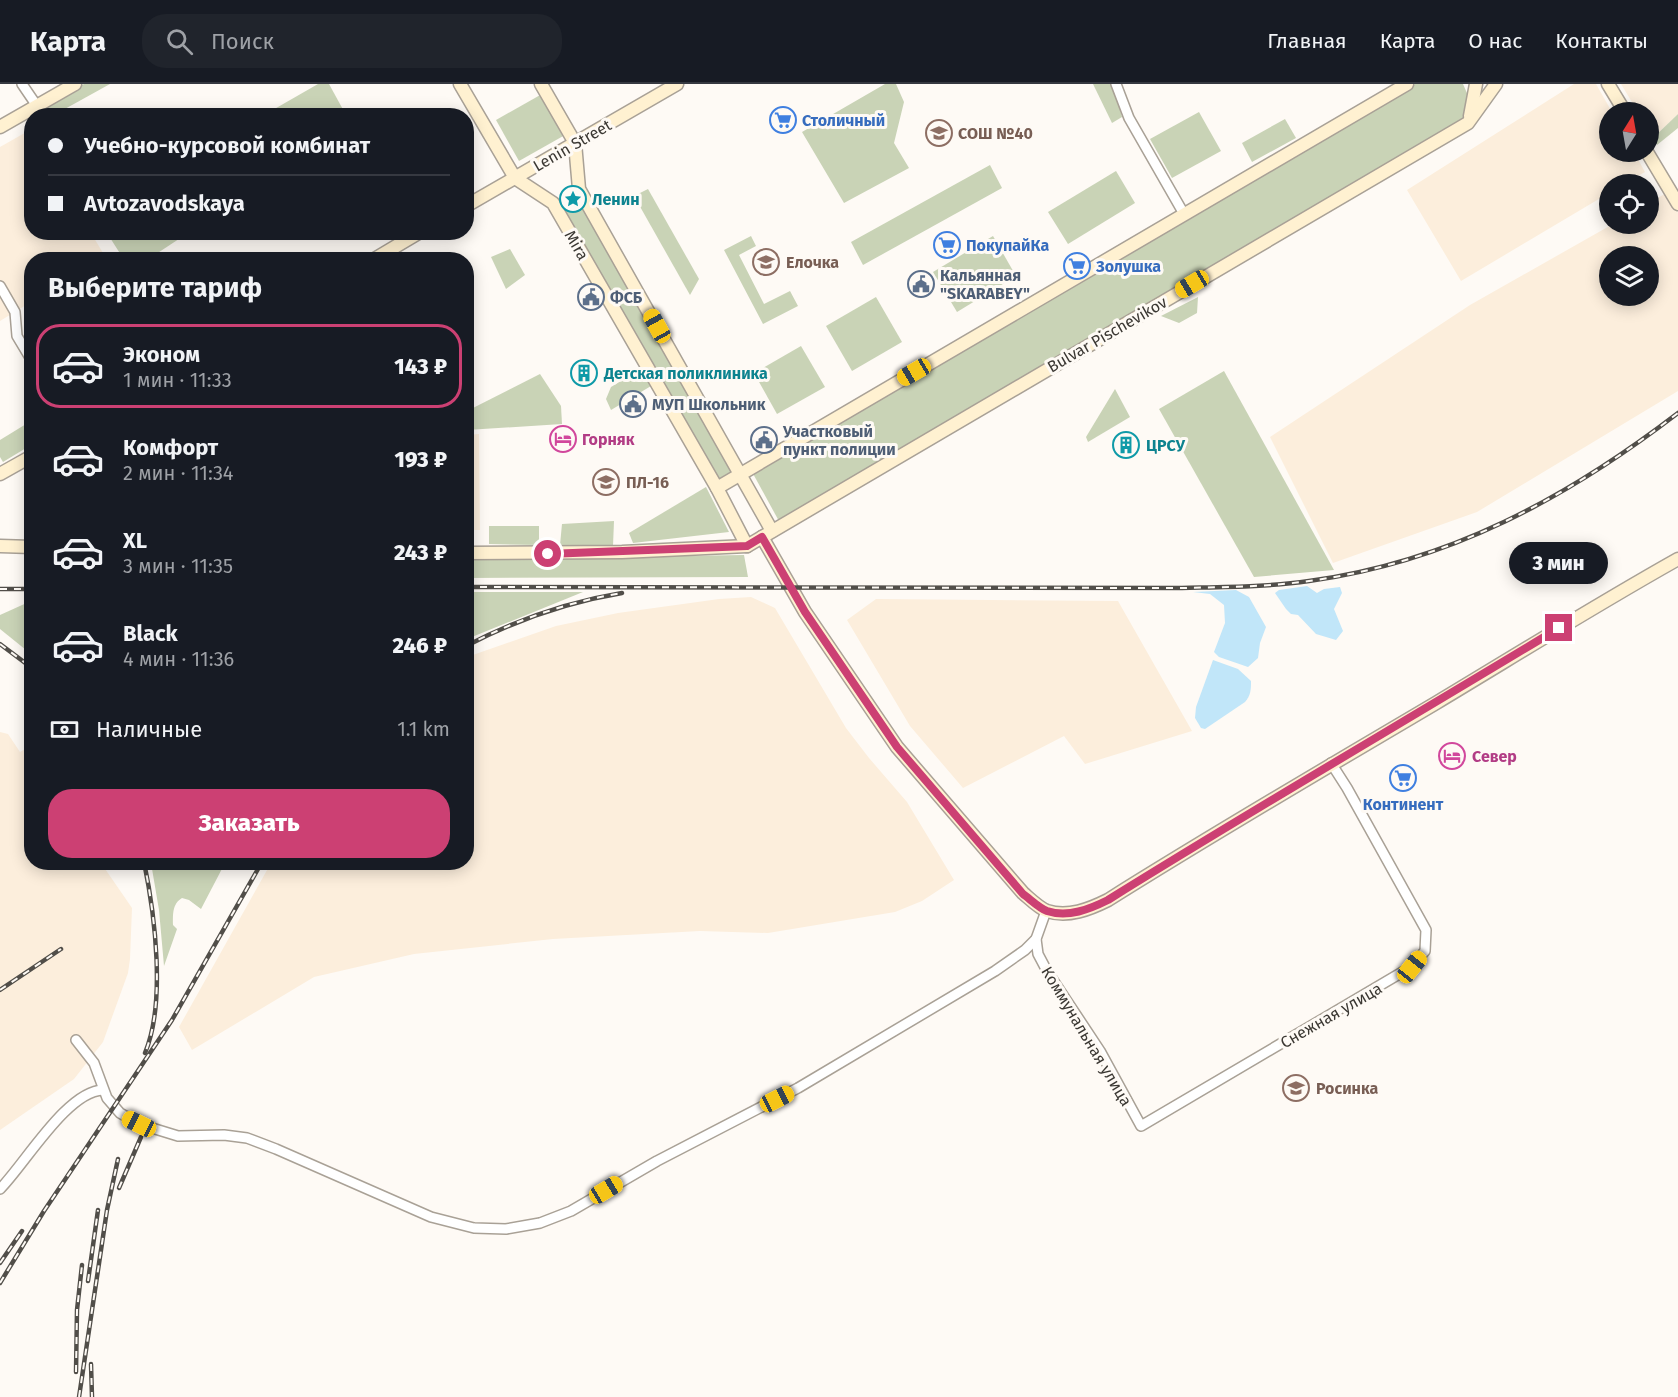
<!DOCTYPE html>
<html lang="ru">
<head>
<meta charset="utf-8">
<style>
  body { margin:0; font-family:"Fira Sans",sans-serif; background:#20242c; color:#f1f3f6; height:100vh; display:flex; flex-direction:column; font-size:22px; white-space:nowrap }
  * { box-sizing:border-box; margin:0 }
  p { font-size:20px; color:#9ea1a6 }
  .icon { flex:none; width:33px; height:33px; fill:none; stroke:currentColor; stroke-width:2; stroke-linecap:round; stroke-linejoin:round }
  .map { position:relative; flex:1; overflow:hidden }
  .panel { position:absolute; left:24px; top:168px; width:450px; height:618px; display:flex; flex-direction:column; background:#171b24; border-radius:24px; box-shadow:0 3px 15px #0003 }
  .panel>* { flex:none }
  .guide { position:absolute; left:24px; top:24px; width:450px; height:132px; border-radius:24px; box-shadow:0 3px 15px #0003; display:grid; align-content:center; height:132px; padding:0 24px; background:#171b24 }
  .needle { width:39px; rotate:11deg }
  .buttons { position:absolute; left:1599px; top:18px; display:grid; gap:12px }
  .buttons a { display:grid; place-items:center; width:60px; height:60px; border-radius:50%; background:#171b24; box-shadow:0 3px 15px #0003; font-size:30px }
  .end { position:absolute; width:27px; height:27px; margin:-14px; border:8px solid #cc4073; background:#fff; box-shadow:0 0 0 3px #fff }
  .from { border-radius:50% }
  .bubble { position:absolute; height:42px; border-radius:21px; background:#171b24; box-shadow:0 3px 15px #0003; font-size:20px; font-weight:800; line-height:42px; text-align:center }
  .car { position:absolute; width:18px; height:36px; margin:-18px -9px; border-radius:8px; box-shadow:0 0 4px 2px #0007; background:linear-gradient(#f5c518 24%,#345 0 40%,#f5c518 0 76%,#345 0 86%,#f5c518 0) }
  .guide b { display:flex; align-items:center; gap:21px; height:57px; font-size:22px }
  .guide b+b { border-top:2px solid #363941 }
  .guide i { width:15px; height:15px; background:#f1f3f6 }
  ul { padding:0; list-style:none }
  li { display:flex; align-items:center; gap:18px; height:84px; margin:0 12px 9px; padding:0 12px; border:3px solid transparent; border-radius:24px }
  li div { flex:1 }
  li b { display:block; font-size:22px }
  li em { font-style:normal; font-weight:800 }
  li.active { border-color:#cc4073 }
  li>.icon { width:54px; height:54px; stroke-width:1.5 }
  h2 { padding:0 24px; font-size:27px; line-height:72px }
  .pay { display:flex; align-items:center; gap:15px; height:66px; padding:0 24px; font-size:22px }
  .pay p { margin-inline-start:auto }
  .action { display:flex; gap:12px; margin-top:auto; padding:12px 24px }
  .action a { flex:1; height:69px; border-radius:24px; background:#cc4073; color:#fff; font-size:24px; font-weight:800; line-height:69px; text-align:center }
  header { display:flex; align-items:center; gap:36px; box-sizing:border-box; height:84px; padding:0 30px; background:#171b24; border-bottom:2px solid #363941 }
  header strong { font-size:28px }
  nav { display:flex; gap:33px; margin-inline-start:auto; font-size:21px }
  .search { width:420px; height:54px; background:#20242c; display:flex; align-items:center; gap:15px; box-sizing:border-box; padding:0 21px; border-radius:24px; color:#9ea1a6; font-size:22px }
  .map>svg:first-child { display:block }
  .built { fill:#fceedc; fill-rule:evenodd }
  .green { fill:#c9d3b6 }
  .water { fill:#c1e6f9 }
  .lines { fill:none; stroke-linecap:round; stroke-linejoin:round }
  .street-casing { stroke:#a9a196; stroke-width:12 }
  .secondary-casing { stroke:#a9a196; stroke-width:15 }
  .street { stroke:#fff; stroke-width:9 }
  .secondary { stroke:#fff1d1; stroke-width:12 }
  .rail-casing { stroke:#514e49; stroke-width:4.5 }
  .rail { stroke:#fefaf5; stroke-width:2; stroke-dasharray:7; stroke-linecap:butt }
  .route { stroke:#cc4073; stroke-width:8 }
  .labels { text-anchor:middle; stroke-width:6; stroke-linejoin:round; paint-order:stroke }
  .shop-label { font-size:16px; font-weight:bold; fill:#366cbe; stroke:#fefaf5; text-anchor:start }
  .education-label { font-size:16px; font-weight:bold; fill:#785e54; stroke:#fefaf5; text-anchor:start }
  .street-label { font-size:16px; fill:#3b3833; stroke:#fefaf5 }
  .culture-label { font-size:16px; font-weight:bold; fill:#0d838f; stroke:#fefaf5; text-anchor:start }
  .service-label { font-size:16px; font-weight:bold; fill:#4e5e75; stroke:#fefaf5; text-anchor:start }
  .hotel-label { font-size:16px; font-weight:bold; fill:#b23c85; stroke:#fefaf5; text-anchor:start }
</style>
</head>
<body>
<header>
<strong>Карта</strong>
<div class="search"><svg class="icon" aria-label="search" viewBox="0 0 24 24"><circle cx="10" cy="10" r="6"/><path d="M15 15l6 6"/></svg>Поиск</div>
<nav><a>Главная</a><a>Карта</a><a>О нас</a><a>Контакты</a></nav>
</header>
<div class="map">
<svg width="1678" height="1313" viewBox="0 0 1678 1313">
  <rect width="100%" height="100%" fill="#fefaf5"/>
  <g class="built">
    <path d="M 1574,0 L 1596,0 L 1612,28 L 1610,28 L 1610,68 L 1634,68 L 1645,88 L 1624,100 L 1610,100 L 1609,109 L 1461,197 L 1407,106 Z"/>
    <path d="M 1621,0 L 1678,0 L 1678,30 L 1653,54 L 1649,47 L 1648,28 L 1638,28 Z"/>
    <path d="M 30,46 L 32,49 L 32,148 L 91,149 L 106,174 L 103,176 L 32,176 L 31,218 L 0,237 L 0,63 Z"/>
    <path d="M 1668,108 L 1678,129 L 1678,307 L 1477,428 L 1333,479 L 1270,353 L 1470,221 L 1613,140 L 1648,140 L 1649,119 ZM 1610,172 L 1648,172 L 1648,212 L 1610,212 Z"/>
    <path d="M 479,350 L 480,446 L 467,446 L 466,351 Z"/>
    <path d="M 751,513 L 775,524 L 846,644 L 869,674 L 907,718 L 954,796 L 922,817 L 895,828 L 768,849 L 700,847 L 553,855 L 414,870 L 314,893 L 192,966 L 179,943 L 271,779 L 466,778 L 467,573 L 556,542 L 618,529 L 719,515 Z"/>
    <path d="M 876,515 L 1118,517 L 1192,647 L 1085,680 L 1064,652 L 963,704 L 910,642 L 847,536 Z"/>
    <path d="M 0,648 L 8,650 L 20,668 L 27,664 L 31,670 L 32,778 L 101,779 L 132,824 L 130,875 L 128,889 L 103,958 L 74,995 L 0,1046 Z"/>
  </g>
  <g class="green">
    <path d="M 84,0 L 110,0 L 54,31 L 48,31 L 43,23 Z"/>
    <path d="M 318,0 L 329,0 L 346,31 L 264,31 Z"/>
    <path d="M 885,0 L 896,0 L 904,18 L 894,59 L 909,84 L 844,119 L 802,48 Z"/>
    <path d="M 1093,0 L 1113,0 L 1122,33 L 1112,39 Z"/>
    <path d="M 1415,0 L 1463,0 L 1470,16 L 1463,35 L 780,439 L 751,386 Z"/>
    <path d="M 542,10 L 565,51 L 519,77 L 496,36 Z"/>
    <path d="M 1199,28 L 1221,67 L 1172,94 L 1150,55 Z"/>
    <path d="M 1678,30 L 1678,44 L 1657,61 L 1653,54 Z"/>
    <path d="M 1285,35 L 1296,54 L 1252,78 L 1242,59 Z"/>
    <path d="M 990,81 L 1002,104 L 863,181 L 851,158 Z"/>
    <path d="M 1116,87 L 1135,119 L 1068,160 L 1048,128 Z"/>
    <path d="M 648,105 L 699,195 L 690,211 L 634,112 Z"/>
    <path d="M 582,119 L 734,388 L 717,397 L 564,128 Z"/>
    <path d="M 183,148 L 185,151 L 147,176 L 121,171 L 107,149 L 128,149 L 130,151 L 134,149 Z"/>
    <path d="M 751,152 L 756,162 L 739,171 L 764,220 L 790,207 L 798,222 L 763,240 L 724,166 Z"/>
    <path d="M 993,152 L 1016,192 L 957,228 L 933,188 Z"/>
    <path d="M 510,165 L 525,191 L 506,205 L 491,173 Z"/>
    <path d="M 876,213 L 902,258 L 852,287 L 826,242 Z"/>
    <path d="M 1198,213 L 1197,229 L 1179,239 L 1161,232 Z"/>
    <path d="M 801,262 L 825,303 L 777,330 L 754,289 Z"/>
    <path d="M 641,285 L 651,302 L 611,326 L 606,315 L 611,303 Z"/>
    <path d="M 1224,287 L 1334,486 L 1254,493 L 1159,325 Z"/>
    <path d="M 540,290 L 561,322 L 562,340 L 467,346 L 467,327 Z"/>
    <path d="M 1115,305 L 1130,333 L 1088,358 L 1086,353 Z"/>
    <path d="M 31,337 L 31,361 L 3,378 L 0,373 L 0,356 Z"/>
    <path d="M 706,403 L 729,448 L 633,459 L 629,449 Z"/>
    <path d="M 614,437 L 613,462 L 560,461 L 562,440 Z"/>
    <path d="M 489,442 L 539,442 L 539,461 L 489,460 Z"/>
    <path d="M 744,471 L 748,493 L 467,494 L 466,475 Z"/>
    <path d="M 467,508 L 583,508 L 467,555 Z"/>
    <path d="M 31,517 L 32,517 L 31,570 L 0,545 L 0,531 Z"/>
    <path d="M 151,779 L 225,779 L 201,825 L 189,816 L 182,814 C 172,820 173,831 173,841 L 177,845 L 164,882 L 159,826 Z"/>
  </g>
  <g class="water">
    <path d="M 1307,502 L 1317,509 L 1324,505 L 1340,503 L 1342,509 L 1334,525 L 1343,547 L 1336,556 L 1316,550 L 1298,531 L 1291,530 L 1286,525 L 1275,509 L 1279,506 Z"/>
    <path d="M 1236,506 L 1249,513 L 1266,543 L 1260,559 L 1258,574 L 1248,583 L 1219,573 L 1214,568 L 1225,539 L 1224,521 L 1210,510 L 1193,508 Z"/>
    <path d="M 1213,576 L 1238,585 L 1251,597 C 1251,605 1251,611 1245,618 L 1205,645 L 1201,644 L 1195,634 L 1196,623 Z"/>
  </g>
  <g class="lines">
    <defs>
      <g id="street">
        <path d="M 22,0 L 37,22"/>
        <path d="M 1116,0 L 1129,34 L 1184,130"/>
        <path d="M 0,202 L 15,228 L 17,252 L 32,277"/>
        <path d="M 1046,827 L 1036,855 L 1038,870 L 1047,887 L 1100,967 L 1141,1042 L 1411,883 L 1425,867 L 1426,846 L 1347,704 L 1331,679"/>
        <path d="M 76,956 L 94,979 L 107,1014 L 120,1029 L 139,1040 L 178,1052 L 224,1051 L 247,1054 L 276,1065 L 431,1133 L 474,1144 L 506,1145 L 540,1139 L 571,1127 L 657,1077 L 798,1004 L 995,887 L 1025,866 L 1036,855"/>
        <path d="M 0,1105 C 25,1080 67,1007 103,1006"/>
      </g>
      <g id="secondary">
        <path d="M 460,0 L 515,94 L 553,119 L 717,404 L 747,462"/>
        <path d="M 541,0 L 575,59 L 579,105 L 772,447"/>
        <path d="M 1608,0 L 1625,28"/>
        <path d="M 1470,32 L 1476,0"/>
        <path d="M 0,43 L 75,0"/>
        <path d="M 1647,68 L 1678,120"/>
        <path d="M 466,122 L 677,0"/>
        <path d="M 373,176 L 420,148"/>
        <path d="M 0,390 L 32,372"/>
        <path d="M 717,404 L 1407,0"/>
        <path d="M 762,453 L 805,528 L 897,663 L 1023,809 C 1030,815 1039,824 1047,827 C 1068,834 1090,825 1108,816 C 1216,748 1326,684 1436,619 C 1516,571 1596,521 1678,475"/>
        <path d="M 0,462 L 32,463"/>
        <path d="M 466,469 L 622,468 L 747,462 L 1468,39 L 1496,0"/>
      </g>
    </defs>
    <use href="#street" class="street-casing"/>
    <use href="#secondary" class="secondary-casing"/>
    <use href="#street" class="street"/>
    <use href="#secondary" class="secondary"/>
    <defs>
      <g id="rail">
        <path d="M 466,503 L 1182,504 C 1224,503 1267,503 1309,497 C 1449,478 1567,414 1678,329"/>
        <path d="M 0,505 L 32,505"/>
        <path d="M 0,560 L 32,584"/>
        <path d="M 466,562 C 516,536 567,518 622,509"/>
        <path d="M 144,778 C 155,831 166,919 145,969"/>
        <path d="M 0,906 L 61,865"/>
        <path d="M 119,1104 L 141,1053"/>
        <path d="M 0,1179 L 22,1147"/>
        <path d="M 88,1197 L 98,1126"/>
        <path d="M 0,1199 L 44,1127 L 172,936 L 262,778"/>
        <path d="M 91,1280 L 92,1313"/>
        <path d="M 76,1288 L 77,1226 L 82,1181"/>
        <path d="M 79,1313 L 107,1126 L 118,1075"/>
      </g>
    </defs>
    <use href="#rail" class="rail-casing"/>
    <use href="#rail" class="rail"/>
  </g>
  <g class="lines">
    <path class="route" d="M 548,470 L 747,462 L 762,453 L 805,528 L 897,663 L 1023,810 C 1030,815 1039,824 1047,827 C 1068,834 1090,825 1108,816 C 1257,723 1409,635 1559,544"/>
  </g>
  <defs>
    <symbol id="supermarket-ring" viewBox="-11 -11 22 22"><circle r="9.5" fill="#fefaf5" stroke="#3f7fe0" stroke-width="1.5"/><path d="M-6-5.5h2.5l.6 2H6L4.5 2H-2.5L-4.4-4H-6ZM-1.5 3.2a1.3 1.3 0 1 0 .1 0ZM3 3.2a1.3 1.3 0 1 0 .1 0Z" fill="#3f7fe0"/></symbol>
    <symbol id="school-ring" viewBox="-11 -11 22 22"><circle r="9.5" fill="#fefaf5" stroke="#8d6e63" stroke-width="1.5"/><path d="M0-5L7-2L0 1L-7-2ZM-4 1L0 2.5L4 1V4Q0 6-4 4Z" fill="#8d6e63"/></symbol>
    <symbol id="sight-ring" viewBox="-11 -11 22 22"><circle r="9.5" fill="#fefaf5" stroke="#0f9aa8" stroke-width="1.5"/><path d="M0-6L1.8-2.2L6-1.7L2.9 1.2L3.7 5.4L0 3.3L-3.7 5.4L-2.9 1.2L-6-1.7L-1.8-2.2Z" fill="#0f9aa8"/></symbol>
    <symbol id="civic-ring" viewBox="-11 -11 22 22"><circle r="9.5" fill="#fefaf5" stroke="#5c6f8a" stroke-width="1.5"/><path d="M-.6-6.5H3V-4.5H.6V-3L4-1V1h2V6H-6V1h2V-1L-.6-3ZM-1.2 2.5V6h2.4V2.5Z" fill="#5c6f8a"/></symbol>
    <symbol id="building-ring" viewBox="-11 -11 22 22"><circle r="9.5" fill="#fefaf5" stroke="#0f9aa8" stroke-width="1.5"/><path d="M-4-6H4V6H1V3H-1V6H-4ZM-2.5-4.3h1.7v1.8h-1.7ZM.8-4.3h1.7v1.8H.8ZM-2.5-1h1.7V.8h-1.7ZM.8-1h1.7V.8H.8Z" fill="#0f9aa8"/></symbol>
    <symbol id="hotel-ring" viewBox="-11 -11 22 22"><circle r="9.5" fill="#fefaf5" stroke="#d1479c" stroke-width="1.5"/><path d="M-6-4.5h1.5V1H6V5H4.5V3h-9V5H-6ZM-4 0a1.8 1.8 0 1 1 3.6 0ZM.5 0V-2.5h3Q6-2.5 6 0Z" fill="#d1479c"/></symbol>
    <symbol id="university-ring" viewBox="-11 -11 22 22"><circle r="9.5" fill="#fefaf5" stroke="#8d6e63" stroke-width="1.5"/><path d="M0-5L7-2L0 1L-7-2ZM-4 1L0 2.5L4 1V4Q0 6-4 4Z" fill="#8d6e63"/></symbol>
  </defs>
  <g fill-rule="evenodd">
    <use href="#supermarket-ring" x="768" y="21" width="30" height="30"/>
    <use href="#school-ring" x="924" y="34" width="30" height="30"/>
    <use href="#sight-ring" x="558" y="100" width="30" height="30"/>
    <use href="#supermarket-ring" x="932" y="146" width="30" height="30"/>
    <use href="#school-ring" x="751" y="163" width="30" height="30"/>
    <use href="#supermarket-ring" x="1062" y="167" width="30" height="30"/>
    <use href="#civic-ring" x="906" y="185" width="30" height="30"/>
    <use href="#civic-ring" x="576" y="198" width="30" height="30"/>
    <use href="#building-ring" x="569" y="274" width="30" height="30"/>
    <use href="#civic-ring" x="618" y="305" width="30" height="30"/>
    <use href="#hotel-ring" x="548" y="340" width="30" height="30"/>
    <use href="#civic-ring" x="749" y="341" width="30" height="30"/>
    <use href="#building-ring" x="1111" y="346" width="30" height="30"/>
    <use href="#university-ring" x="591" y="383" width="30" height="30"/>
    <use href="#hotel-ring" x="1437" y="657" width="30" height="30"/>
    <use href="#supermarket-ring" x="1388" y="679" width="30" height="30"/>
    <use href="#school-ring" x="1281" y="989" width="30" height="30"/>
  </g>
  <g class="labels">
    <g class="shop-label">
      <text x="802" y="42">Столичный</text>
      <text x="966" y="167">ПокупайКа</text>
      <text x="1096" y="188">Золушка</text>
      <text x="1403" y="726" text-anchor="middle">Континент</text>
    </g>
    <g class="education-label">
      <text x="958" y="55">СОШ №40</text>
      <text x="786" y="184">Елочка</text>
      <text x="626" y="404">ПЛ-16</text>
      <text x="1316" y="1010">Росинка</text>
    </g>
    <g class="street-label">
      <text transform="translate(572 61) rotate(-30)" y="6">Lenin Street</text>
      <text transform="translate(577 161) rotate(60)" y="6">Mira</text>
      <text transform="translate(1107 250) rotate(-30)" y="6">Bulvar Pischevikov</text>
      <text transform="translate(1331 931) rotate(-30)" y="6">Снежная улица</text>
      <text transform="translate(1087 952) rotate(59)" y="6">Коммунальная улица</text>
    </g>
    <g class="culture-label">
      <text x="592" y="121">Ленин</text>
      <text x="604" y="295">Детская поликлиника</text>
      <text x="1146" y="367">ЦРСУ</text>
    </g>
    <g class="service-label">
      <text x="940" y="197">Кальянная<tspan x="940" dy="18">"SKARABEY"</tspan></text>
      <text x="610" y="219">ФСБ</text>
      <text x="652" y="326">МУП Школьник</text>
      <text x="783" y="353">Участковый<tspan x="783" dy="18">пункт полиции</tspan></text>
    </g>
    <g class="hotel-label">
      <text x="582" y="361">Горняк</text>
      <text x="1472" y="678">Север</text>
    </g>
  </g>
</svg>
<div class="buttons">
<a><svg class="needle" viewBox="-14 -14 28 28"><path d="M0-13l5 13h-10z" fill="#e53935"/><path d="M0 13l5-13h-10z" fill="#9ea1a6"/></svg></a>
<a><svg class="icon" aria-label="locate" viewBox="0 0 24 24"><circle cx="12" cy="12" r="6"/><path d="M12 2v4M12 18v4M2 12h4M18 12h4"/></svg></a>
<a><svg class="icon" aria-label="layers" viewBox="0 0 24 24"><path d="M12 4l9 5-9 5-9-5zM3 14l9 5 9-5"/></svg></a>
</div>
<i class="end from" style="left:548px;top:470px"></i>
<i class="end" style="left:1559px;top:544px"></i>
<div class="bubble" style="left:1509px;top:458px;width:99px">3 мин</div>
<i class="car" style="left:1192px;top:200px;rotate:239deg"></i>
<i class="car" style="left:657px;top:242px;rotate:331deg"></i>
<i class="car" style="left:914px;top:288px;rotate:240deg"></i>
<i class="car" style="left:1412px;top:883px;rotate:39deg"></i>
<i class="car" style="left:777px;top:1015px;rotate:63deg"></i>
<i class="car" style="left:139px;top:1040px;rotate:296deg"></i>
<i class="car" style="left:606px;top:1106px;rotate:59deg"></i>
<div class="guide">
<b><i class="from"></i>Учебно-курсовой комбинат</b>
<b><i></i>Avtozavodskaya</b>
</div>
<section class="panel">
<h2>Выберите тариф</h2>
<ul>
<li class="active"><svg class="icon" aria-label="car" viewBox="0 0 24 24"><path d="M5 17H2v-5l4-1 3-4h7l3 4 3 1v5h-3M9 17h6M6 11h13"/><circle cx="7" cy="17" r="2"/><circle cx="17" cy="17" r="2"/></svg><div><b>Эконом</b><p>1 мин · 11:33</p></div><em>143 ₽</em></li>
<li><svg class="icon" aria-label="car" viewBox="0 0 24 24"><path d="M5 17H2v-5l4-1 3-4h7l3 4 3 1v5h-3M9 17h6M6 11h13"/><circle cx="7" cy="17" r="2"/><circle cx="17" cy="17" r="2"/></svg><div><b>Комфорт</b><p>2 мин · 11:34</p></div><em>193 ₽</em></li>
<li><svg class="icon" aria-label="car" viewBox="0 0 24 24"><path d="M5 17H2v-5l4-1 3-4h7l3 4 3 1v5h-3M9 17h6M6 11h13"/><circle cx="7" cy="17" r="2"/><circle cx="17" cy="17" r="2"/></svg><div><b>XL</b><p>3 мин · 11:35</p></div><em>243 ₽</em></li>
<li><svg class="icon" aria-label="car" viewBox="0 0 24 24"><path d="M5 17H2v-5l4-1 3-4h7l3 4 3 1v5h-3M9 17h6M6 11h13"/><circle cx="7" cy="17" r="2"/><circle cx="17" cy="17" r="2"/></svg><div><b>Black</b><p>4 мин · 11:36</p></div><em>246 ₽</em></li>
</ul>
<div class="pay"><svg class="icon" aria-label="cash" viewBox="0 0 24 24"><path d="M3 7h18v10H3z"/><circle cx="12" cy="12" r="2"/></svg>Наличные<p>1.1 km</p></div>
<div class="action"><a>Заказать</a></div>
</section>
</div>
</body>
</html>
